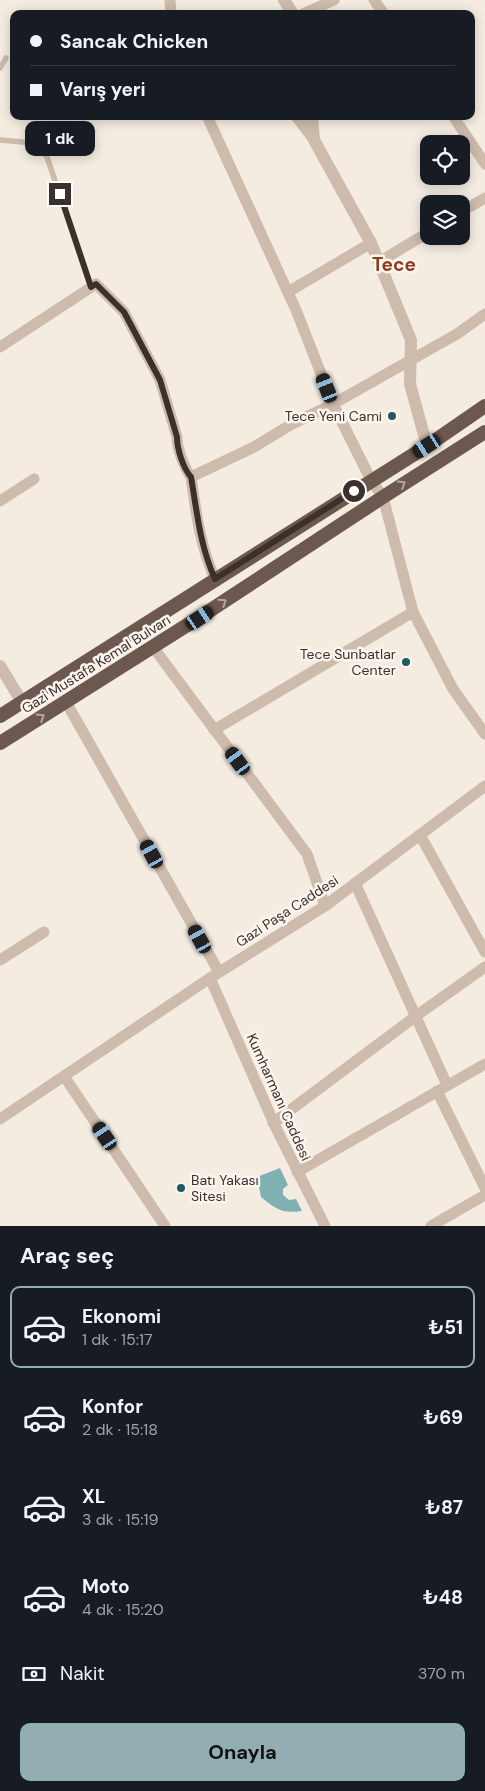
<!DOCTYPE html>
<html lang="tr">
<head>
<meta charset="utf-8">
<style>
  body { margin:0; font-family:"DM Sans",sans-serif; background:#242831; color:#f1f3f6; height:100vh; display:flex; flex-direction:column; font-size:19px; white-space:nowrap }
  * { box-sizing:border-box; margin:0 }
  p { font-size:16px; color:#9ea1a6 }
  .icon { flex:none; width:28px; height:28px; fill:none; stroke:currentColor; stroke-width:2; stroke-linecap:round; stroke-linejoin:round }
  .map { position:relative; height:1226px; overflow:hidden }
  .side { display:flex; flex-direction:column; background:#171b24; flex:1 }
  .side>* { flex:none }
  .hud { position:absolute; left:10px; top:10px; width:465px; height:110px; border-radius:10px; box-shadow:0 2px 12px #0003; display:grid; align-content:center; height:110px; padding:0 20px; background:#171b24 }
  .buttons { position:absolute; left:420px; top:135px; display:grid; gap:10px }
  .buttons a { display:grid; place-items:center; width:50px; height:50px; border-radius:10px; background:#171b24; box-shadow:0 2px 12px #0003; font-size:25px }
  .end { position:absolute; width:22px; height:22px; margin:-11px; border:6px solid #3b302b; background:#fff; box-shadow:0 0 0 2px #fff }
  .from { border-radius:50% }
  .bubble { position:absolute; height:35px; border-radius:10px; background:#171b24; box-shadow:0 2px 12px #0003; font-size:16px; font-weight:700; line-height:35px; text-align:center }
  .car { position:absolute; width:15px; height:30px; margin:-15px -8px; border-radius:6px; box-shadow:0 0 4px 1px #0007; background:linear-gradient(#222 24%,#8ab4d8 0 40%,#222 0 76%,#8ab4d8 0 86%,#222 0) }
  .hud b { display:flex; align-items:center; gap:18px; height:48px; font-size:19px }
  .hud b+b { border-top:1px solid #363941 }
  .hud i { width:12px; height:12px; background:#f1f3f6 }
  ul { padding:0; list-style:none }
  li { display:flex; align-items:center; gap:15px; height:82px; margin:0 10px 8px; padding:0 10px; border:2px solid transparent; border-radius:10px }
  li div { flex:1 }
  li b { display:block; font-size:19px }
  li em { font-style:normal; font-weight:700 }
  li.selected { border-color:#92aeb2 }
  li>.icon { width:45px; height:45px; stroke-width:1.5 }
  h2 { padding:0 20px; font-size:22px; line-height:60px }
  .pay { display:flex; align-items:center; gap:12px; height:55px; padding:0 20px; font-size:19px }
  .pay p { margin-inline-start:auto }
  .primary-button { display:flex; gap:10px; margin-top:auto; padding:10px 20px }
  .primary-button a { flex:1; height:58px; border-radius:10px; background:#92aeb2; color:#111; font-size:20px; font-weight:700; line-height:58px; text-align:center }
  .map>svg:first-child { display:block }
  .water { fill:#7fb0b2 }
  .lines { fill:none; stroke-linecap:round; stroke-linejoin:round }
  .service { stroke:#cdbbac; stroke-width:5.5 }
  .minor { stroke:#cdbbac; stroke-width:11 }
  .tertiary { stroke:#cdbbac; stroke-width:12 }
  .trunk { stroke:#6c584f; stroke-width:14 }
  .oneway { stroke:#b4a69e }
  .route { stroke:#3b302b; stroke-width:6 }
  .poi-dot { fill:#1f5a5e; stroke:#fbf5ee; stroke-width:2 }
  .labels { text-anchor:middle; stroke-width:5; stroke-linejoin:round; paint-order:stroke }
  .poi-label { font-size:14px; fill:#3b302b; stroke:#fbf5ee; text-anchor:end }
  .street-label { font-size:14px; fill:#3b302b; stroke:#fbf5ee }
  .district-label { font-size:19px; font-weight:bold; fill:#8c3b22; stroke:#fbf5ee }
</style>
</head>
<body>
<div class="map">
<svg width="485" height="1226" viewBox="0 0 485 1226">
  <rect width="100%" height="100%" fill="#f4ebe1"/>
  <path class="water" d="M 280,1168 L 288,1185 L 283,1189 L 283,1195 L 289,1200 L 296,1199 L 302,1211 C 282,1214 276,1209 261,1197 L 257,1177 Z"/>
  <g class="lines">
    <g class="service">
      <path d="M 0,68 L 6,58"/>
      <path d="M 0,140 L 34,143 L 47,157 L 91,287"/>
    </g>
    <g class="minor">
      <path d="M 170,0 L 171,14"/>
      <path d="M 374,0 L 384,14"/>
      <path d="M 303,14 L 334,0"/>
      <path d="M 207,116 L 296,310 L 333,404 L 371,480 L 383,497 L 413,612 L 453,689 L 485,734"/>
      <path d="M 296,116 L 314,140"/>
      <path d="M 453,116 L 485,164"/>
      <path d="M 461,212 L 485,198"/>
      <path d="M 379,262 L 429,232"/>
      <path d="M 288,292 L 371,243"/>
      <path d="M 0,347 L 96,284 L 124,312 L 160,380 L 177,437 C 177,449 184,467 191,477 C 196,512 200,546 215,579"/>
      <path d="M 191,477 L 254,447 L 292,424 L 333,404 L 457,334 L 485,314"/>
      <path d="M 0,501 L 34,479"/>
      <path d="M 153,647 L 307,854 L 325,906"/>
      <path d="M 66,702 L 219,972"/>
      <path d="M 214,730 L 413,612"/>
      <path d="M 420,835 L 485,952"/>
      <path d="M 355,883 L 447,1085"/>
      <path d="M 0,960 L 44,932"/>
      <path d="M 210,978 L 276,1128 L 325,1226"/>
      <path d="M 64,1076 L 165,1226"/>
      <path d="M 437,1091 L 485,1188"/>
      <path d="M 0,1119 L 210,978 L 325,906 L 485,786"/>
      <path d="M 273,1123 L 416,1016 L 485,967"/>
      <path d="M 297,1172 L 485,1064"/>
      <path d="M 431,1226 L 485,1195"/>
    </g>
    <g class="tertiary">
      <path d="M 284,0 L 293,14"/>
      <path d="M 312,116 L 314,140 L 371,243 L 411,340 L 410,384 L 427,446"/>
      <path d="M 0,666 L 22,702"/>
    </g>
    <g class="trunk">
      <path d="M 0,716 L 427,446 L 485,406"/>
      <path d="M 0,743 L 200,617 L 383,497 L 485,432"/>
    </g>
  </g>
  <defs><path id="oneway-chevron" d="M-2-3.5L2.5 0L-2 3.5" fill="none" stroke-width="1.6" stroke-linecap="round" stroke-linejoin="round" transform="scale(1.25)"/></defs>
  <g class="oneway">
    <use href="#oneway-chevron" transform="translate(402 484) rotate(-32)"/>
    <use href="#oneway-chevron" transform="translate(223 602) rotate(-34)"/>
    <use href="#oneway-chevron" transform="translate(41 717) rotate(-32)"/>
  </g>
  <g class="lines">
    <path class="route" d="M 60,194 L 91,287 L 96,284 L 124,312 L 160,380 L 177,437 C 177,449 183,468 191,477 C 197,512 200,546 215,579 L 354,491"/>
  </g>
  <g class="poi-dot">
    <circle cx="392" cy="416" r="5"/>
    <circle cx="406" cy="662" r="5"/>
    <circle cx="181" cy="1188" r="5"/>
  </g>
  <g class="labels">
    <g class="poi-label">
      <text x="382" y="421">Tece Yeni Cami</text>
      <text x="396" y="659">Tece Sunbatlar<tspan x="396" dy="16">Center</tspan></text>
      <text x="191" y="1185" text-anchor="start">Batı Yakası<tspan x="191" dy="16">Sitesi</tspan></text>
    </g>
    <g class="street-label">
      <text transform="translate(96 664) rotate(-32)" y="5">Gazi Mustafa Kemal Bulvarı</text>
      <text transform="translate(287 911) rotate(-33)" y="5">Gazi Paşa Caddesi</text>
      <text transform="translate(279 1097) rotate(66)" y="5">Kumharmanı Caddesi</text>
    </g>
    <g class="district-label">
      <text x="394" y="271">Tece</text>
    </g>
  </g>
</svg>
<div class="buttons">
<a><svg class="icon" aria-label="locate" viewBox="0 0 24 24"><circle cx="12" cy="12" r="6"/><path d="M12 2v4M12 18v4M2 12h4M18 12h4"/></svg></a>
<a><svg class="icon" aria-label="layers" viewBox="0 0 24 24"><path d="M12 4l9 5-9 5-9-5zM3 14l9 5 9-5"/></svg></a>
</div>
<i class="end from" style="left:354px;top:491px"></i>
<i class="end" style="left:60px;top:194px"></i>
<div class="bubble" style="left:25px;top:121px;width:70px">1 dk</div>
<i class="car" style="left:327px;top:388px;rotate:338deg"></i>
<i class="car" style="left:427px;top:446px;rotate:238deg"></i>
<i class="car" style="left:200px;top:618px;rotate:56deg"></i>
<i class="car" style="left:238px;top:761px;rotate:324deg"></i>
<i class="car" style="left:152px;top:854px;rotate:331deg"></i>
<i class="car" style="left:200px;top:939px;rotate:331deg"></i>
<i class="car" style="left:105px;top:1136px;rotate:326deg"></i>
<div class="hud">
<b><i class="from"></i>Sancak Chicken</b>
<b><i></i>Varış yeri</b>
</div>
</div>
<section class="side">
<h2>Araç seç</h2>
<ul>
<li class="selected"><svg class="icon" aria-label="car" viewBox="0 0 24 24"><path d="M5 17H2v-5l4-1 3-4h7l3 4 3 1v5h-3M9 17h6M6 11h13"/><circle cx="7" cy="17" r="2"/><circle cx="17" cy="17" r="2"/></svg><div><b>Ekonomi</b><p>1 dk · 15:17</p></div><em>₺51</em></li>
<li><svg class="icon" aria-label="car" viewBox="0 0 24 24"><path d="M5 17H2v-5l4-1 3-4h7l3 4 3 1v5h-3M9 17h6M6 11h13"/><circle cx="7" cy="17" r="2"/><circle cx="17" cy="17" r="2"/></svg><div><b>Konfor</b><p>2 dk · 15:18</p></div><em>₺69</em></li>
<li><svg class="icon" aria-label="car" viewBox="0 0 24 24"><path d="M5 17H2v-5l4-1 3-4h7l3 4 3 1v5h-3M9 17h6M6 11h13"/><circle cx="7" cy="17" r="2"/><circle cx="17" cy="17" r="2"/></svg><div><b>XL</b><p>3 dk · 15:19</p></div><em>₺87</em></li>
<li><svg class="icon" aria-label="car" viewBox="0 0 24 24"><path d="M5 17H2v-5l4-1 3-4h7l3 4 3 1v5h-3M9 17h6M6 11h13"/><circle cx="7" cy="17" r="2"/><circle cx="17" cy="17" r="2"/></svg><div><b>Moto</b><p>4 dk · 15:20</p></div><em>₺48</em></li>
</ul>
<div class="pay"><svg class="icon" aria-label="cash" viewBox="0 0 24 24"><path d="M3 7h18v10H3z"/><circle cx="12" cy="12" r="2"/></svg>Nakit<p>370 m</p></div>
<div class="primary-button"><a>Onayla</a></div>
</section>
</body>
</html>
